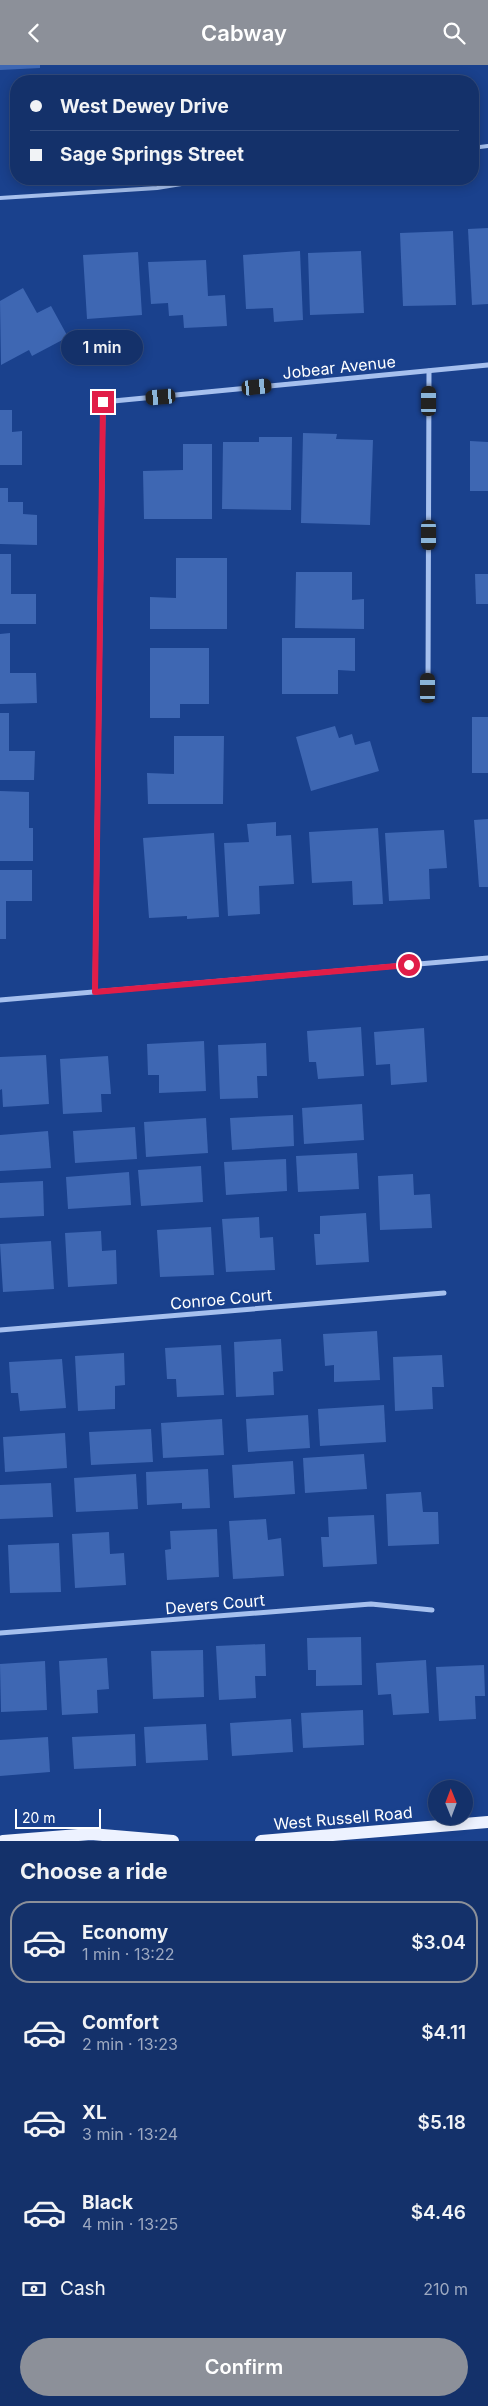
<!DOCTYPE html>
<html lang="en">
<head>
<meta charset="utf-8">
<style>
  body { margin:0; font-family:Inter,sans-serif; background:#1d3970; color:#f1f3f6; height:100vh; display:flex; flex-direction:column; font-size:19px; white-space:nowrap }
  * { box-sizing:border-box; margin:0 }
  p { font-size:16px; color:#9da9c1 }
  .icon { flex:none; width:28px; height:28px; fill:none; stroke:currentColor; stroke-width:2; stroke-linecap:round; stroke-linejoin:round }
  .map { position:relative; height:1776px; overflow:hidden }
  .side { display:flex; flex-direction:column; background:#14316a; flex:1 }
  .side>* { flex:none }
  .hud { position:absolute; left:10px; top:10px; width:469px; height:110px; border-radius:20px; box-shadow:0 2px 12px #0003,0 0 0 1px #334c7e; display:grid; align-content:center; height:110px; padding:0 20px; background:#14316a }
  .needle { width:32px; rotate:359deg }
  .controls { position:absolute; left:428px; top:1715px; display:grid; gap:10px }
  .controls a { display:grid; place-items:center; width:45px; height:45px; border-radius:50%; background:#14316a; box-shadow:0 2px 12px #0003,0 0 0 1px #334c7e; font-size:25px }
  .scale { position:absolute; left:15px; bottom:12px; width:86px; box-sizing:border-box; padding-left:5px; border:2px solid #fff; border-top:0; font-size:14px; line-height:18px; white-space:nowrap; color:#fff; -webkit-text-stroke:4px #1a418d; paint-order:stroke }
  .end { position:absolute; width:22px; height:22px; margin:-11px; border:6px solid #e11d48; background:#fff; box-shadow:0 0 0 2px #fff }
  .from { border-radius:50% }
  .bubble { position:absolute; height:35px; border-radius:18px; background:#14316a; box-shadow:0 2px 12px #0003,0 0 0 1px #334c7e; font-size:16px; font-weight:600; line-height:35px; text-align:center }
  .car { position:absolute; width:15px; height:30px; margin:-15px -8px; border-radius:6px; box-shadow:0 0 4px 1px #0007; background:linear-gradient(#222 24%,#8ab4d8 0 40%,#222 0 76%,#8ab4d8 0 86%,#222 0) }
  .hud b { display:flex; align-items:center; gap:18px; height:48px; font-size:19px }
  .hud b+b { border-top:1px solid #334c7e }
  .hud i { width:12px; height:12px; background:#f1f3f6 }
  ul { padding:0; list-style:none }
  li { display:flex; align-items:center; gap:15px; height:82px; margin:0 10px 8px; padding:0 10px; border:2px solid transparent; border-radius:20px }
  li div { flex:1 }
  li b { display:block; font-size:19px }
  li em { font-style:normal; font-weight:600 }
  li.current { border-color:#8c9099 }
  li>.icon { width:45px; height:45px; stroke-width:1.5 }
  h2 { padding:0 20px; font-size:22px; line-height:60px }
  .pay { display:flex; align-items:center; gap:12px; height:55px; padding:0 20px; font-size:19px }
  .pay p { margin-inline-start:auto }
  .button { display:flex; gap:10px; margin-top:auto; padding:10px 20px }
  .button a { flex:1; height:58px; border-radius:30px; background:#8c9099; color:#fff; font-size:20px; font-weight:600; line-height:58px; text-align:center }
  header { display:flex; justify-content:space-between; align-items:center; height:65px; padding:0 20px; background:#8c9099; color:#fff; font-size:22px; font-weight:600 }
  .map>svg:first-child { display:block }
  .building { fill:#3e67b3 }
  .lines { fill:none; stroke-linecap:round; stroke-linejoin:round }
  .service { stroke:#a6c0ee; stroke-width:4 }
  .minor { stroke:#a6c0ee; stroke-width:5 }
  .primary { stroke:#edf2ff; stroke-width:12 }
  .route { stroke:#e11d48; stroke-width:6 }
  .labels { text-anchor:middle; stroke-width:5; stroke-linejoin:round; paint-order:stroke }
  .street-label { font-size:16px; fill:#fff; stroke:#1a418d }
</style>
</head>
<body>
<header><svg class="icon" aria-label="back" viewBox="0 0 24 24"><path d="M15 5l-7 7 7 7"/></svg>Cabway<svg class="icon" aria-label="search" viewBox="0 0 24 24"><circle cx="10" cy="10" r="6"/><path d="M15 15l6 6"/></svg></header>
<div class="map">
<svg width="488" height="1776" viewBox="0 0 488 1776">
  <rect width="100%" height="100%" fill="#1a418d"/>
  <g class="building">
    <path d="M 0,0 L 40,0 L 40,3 L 0,5 Z"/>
    <path d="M 488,163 L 488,239 L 472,240 L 468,164 Z"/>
    <path d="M 453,166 L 456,240 L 403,241 L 400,168 Z"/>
    <path d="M 300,186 L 303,255 L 274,257 L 273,243 L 246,244 L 243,190 Z"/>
    <path d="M 361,186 L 364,248 L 310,250 L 308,188 Z"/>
    <path d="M 138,187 L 142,250 L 87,254 L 83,190 Z"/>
    <path d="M 206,195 L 208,231 L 225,230 L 227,261 L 184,263 L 183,250 L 169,251 L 168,238 L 151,239 L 148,197 Z"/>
    <path d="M 23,223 L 37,248 L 51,241 L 68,272 L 32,291 L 29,285 L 1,300 L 0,236 Z"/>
    <path d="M 0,345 L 12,345 L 12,367 L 22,366 L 22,400 L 0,400 Z"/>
    <path d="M 303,368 L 337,369 L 336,374 L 373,375 L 370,460 L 301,458 Z"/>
    <path d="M 259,372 L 292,372 L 291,445 L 222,444 L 223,377 L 259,377 Z"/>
    <path d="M 470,376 L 488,377 L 488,426 L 470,426 Z"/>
    <path d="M 183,379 L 212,379 L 212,454 L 144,454 L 143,406 L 183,405 Z"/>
    <path d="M 0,423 L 8,423 L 8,437 L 23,437 L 23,449 L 37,450 L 37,480 L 0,479 Z"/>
    <path d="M 0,489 L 11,489 L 11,529 L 36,529 L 36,559 L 0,559 Z"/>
    <path d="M 176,493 L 227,493 L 227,564 L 150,564 L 150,532 L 176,533 Z"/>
    <path d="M 296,507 L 352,507 L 352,535 L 364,534 L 364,564 L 295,563 Z"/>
    <path d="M 475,509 L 488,509 L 488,539 L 476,539 Z"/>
    <path d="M 10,568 L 10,608 L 36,608 L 37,638 L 0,639 L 0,569 Z"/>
    <path d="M 282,573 L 355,573 L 355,606 L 338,605 L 338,629 L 282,629 Z"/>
    <path d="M 150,583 L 209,583 L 209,639 L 180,639 L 180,653 L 150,653 Z"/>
    <path d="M 0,648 L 9,648 L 9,686 L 35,686 L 34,715 L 0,715 Z"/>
    <rect x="472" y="652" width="16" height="56"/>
    <path d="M 335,661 L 339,673 L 352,669 L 355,680 L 370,676 L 379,706 L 311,726 L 296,672 Z"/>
    <path d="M 174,671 L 224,671 L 223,739 L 148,739 L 147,708 L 174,709 Z"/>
    <path d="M 0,726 L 29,727 L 29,763 L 33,763 L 33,796 L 0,796 Z"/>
    <path d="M 488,754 L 488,822 L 479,822 L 474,755 Z"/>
    <path d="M 276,757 L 276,771 L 291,770 L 294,819 L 259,821 L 260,849 L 228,851 L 224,778 L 249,777 L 247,759 Z"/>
    <path d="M 378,763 L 383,839 L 353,840 L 352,816 L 312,818 L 309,767 Z"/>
    <path d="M 444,765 L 447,803 L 429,804 L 430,834 L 389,836 L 385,768 Z"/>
    <path d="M 214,768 L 219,852 L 187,854 L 187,851 L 149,853 L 143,773 Z"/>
    <path d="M 0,805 L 32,805 L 32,836 L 6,836 L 6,874 L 0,874 Z"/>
    <path d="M 361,962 L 364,1011 L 318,1014 L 316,997 L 309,997 L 307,966 Z"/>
    <path d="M 424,963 L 427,1017 L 391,1020 L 390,999 L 376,1000 L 374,967 Z"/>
    <path d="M 204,976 L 206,1026 L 159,1028 L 159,1010 L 148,1010 L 147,979 Z"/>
    <path d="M 266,978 L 267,1011 L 257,1011 L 258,1033 L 220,1034 L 218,980 Z"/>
    <path d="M 46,990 L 49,1039 L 3,1042 L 2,1024 L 0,1025 L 0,992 Z"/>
    <path d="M 108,991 L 111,1029 L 101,1029 L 102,1047 L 63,1049 L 60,994 Z"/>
    <path d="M 362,1039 L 364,1075 L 304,1079 L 302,1043 Z"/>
    <path d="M 293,1050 L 294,1081 L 232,1085 L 230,1053 Z"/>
    <path d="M 206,1053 L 208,1088 L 146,1092 L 144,1057 Z"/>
    <path d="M 135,1062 L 137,1094 L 75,1098 L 73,1066 Z"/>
    <path d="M 48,1066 L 51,1103 L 0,1106 L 0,1070 Z"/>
    <path d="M 357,1088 L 359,1124 L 298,1127 L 296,1091 Z"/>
    <path d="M 286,1094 L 287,1126 L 226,1130 L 224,1097 Z"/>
    <path d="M 201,1101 L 203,1137 L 141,1141 L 138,1105 Z"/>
    <path d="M 129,1107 L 131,1140 L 68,1144 L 66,1112 Z"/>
    <path d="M 413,1109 L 414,1130 L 430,1129 L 432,1163 L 380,1165 L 378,1111 Z"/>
    <path d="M 43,1116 L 44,1151 L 0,1153 L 0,1118 Z"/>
    <path d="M 366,1148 L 369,1197 L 316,1200 L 314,1169 L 320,1169 L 320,1151 Z"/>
    <path d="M 259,1152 L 260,1173 L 273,1172 L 275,1205 L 226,1207 L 222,1154 Z"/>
    <path d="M 211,1162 L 214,1210 L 160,1212 L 157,1165 Z"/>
    <path d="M 101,1166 L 102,1186 L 116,1185 L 117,1219 L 68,1222 L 65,1168 Z"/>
    <path d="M 51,1176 L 54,1224 L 3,1227 L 0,1179 Z"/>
    <path d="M 377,1266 L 380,1315 L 334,1317 L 334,1300 L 325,1301 L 323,1269 Z"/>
    <path d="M 281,1274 L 283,1306 L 273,1307 L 274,1330 L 236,1332 L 234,1277 Z"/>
    <path d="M 221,1280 L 224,1330 L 177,1332 L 176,1314 L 167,1314 L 165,1283 Z"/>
    <path d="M 124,1288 L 125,1320 L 115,1321 L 115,1344 L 78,1346 L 75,1291 Z"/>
    <path d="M 442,1290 L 444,1322 L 432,1322 L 433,1344 L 395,1346 L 393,1292 Z"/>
    <path d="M 62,1294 L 66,1343 L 20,1346 L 18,1328 L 11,1328 L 9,1297 Z"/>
    <path d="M 384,1340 L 386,1377 L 320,1381 L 318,1344 Z"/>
    <path d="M 308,1350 L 310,1383 L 248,1387 L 246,1354 Z"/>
    <path d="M 222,1354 L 224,1390 L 163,1393 L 161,1358 Z"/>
    <path d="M 151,1364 L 153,1397 L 91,1400 L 89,1367 Z"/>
    <path d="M 65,1368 L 67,1403 L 5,1407 L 3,1372 Z"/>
    <path d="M 364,1389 L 367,1424 L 305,1428 L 303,1393 Z"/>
    <path d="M 293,1396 L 295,1429 L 234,1433 L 232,1400 Z"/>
    <path d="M 208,1404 L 210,1443 L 182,1444 L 182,1438 L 147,1440 L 146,1407 Z"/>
    <path d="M 136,1409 L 138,1444 L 76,1447 L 74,1413 Z"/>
    <path d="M 51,1418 L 53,1452 L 0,1454 L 0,1420 Z"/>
    <path d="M 421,1427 L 423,1447 L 438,1447 L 439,1479 L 388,1481 L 386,1429 Z"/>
    <path d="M 374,1450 L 377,1499 L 323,1502 L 321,1472 L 329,1472 L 328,1452 Z"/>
    <path d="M 266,1454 L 268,1475 L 281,1473 L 284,1511 L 233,1514 L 229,1456 Z"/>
    <path d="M 217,1464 L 219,1512 L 167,1515 L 165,1485 L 171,1484 L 170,1466 Z"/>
    <path d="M 109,1467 L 110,1489 L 124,1488 L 126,1520 L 75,1523 L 72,1469 Z"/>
    <path d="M 59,1478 L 61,1527 L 10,1528 L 8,1480 Z"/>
    <path d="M 361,1572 L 362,1620 L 316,1621 L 316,1605 L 308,1605 L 307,1573 Z"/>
    <path d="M 265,1579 L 266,1611 L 255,1611 L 256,1633 L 219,1635 L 216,1581 Z"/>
    <path d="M 203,1585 L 204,1632 L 153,1634 L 151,1586 Z"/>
    <path d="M 107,1593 L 109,1624 L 97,1625 L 98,1648 L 62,1650 L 59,1596 Z"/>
    <path d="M 426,1595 L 429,1648 L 393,1650 L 391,1629 L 378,1630 L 376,1598 Z"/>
    <path d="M 45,1596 L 47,1645 L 1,1647 L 0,1599 Z"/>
    <path d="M 484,1600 L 485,1631 L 475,1631 L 476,1654 L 439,1656 L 436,1602 Z"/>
    <path d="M 363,1645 L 364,1680 L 303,1683 L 301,1648 Z"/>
    <path d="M 291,1654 L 293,1687 L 232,1691 L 230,1658 Z"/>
    <path d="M 206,1659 L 208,1695 L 146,1698 L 144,1662 Z"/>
    <path d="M 135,1669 L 136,1701 L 74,1704 L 72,1672 Z"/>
    <path d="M 48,1672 L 50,1707 L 0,1711 L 0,1675 Z"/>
  </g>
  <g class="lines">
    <g class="service">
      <path d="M 472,83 L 488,81"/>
      <path d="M 0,133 L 157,123 L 212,114"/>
    </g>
    <g class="minor">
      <path d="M 428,623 L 429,306"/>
      <path d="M 95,927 L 103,337 L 488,300"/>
      <path d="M 0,935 L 488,893"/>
      <path d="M 0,1265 L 444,1228"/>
      <path d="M 0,1568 L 371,1539 L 432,1545"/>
    </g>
    <g class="primary">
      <path d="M 3,1776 L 91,1769 L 173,1776"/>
      <path d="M 261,1776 L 488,1757"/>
    </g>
  </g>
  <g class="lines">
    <path class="route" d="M 103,337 L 95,927 L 409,900"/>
  </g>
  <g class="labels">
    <g class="street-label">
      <text transform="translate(339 302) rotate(-6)" y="6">Jobear Avenue</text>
      <text transform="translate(221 1234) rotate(-5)" y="6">Conroe Court</text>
      <text transform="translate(215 1539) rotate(-5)" y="6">Devers Court</text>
      <text transform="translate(343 1753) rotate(-5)" y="6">West Russell Road</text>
    </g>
  </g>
</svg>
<div class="controls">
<a><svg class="needle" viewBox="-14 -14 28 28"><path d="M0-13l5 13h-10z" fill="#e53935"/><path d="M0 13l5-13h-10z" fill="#9da9c1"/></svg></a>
</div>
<div class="scale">20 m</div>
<i class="end from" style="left:409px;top:900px"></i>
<i class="end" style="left:103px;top:337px"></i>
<div class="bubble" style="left:61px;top:265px;width:82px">1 min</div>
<i class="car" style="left:257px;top:322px;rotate:84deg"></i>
<i class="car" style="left:161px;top:332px;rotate:265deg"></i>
<i class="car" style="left:429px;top:336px;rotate:0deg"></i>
<i class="car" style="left:429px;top:470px;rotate:180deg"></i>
<i class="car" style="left:428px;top:623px;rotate:0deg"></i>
<div class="hud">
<b><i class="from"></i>West Dewey Drive</b>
<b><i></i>Sage Springs Street</b>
</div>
</div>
<section class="side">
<h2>Choose a ride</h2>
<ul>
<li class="current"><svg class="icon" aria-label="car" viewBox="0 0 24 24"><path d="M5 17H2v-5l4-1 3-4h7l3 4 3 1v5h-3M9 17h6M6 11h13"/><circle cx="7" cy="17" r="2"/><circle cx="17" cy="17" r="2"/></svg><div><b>Economy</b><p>1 min · 13:22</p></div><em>$3.04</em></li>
<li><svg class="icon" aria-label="car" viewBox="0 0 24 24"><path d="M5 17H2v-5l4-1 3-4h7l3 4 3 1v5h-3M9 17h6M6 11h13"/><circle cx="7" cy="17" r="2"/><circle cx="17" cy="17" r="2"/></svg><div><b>Comfort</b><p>2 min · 13:23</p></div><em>$4.11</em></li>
<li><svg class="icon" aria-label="car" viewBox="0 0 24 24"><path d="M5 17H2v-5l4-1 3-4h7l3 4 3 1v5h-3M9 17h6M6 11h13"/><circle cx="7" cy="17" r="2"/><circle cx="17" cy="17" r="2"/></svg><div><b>XL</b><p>3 min · 13:24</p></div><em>$5.18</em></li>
<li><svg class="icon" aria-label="car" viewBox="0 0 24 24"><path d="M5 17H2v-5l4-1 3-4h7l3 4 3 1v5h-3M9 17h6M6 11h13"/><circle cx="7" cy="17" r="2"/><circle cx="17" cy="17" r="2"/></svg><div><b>Black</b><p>4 min · 13:25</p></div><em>$4.46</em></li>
</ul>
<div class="pay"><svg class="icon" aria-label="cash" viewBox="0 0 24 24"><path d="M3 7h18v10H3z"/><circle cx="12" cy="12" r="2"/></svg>Cash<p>210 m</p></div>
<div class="button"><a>Confirm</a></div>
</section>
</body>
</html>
